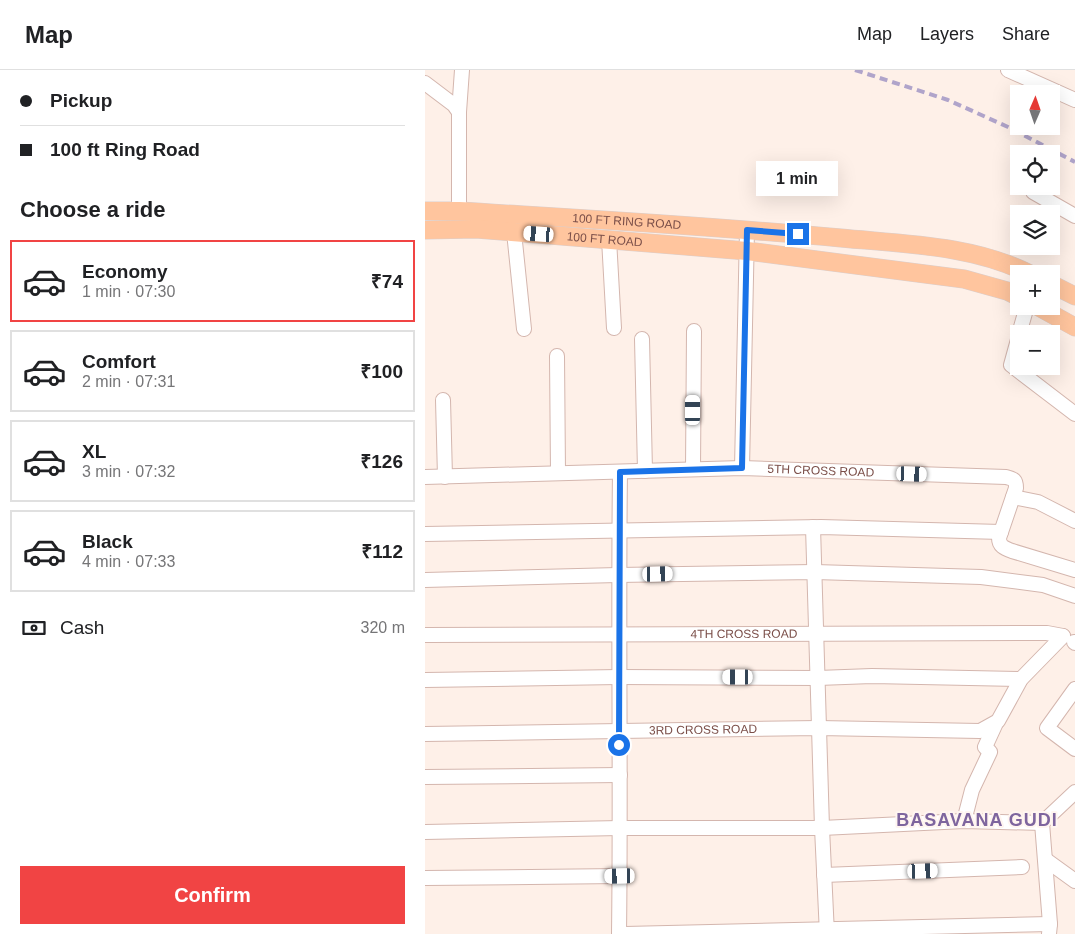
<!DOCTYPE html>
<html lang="en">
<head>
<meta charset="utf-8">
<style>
  body { margin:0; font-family:Helvetica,sans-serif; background:#f2f2f2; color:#202124; height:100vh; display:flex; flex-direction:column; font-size:19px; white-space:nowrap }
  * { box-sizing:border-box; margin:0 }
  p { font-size:16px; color:#757577 }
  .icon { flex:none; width:28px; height:28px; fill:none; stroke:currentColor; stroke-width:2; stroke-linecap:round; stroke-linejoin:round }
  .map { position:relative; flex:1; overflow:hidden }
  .side { display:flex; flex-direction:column; background:#fff; width:425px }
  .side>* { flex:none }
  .banner { display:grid; align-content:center; height:110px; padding:0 20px; background:#fff }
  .needle { width:32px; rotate:2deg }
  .controls { position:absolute; left:585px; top:15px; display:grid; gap:10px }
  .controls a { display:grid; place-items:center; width:50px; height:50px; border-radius:0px; background:#fff; box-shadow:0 5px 20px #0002; font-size:25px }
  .end { position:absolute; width:22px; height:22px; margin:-11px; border:6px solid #1a73e8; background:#fff; box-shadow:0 0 0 2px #fff }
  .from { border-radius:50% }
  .bubble { position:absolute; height:35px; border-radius:0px; background:#fff; box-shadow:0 5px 20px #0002; font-size:16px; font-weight:600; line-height:35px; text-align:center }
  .car { position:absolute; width:15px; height:30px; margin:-15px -8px; border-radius:6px; box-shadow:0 0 4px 1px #0007; background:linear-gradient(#fff 24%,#345 0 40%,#fff 0 76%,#345 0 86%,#fff 0) }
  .banner b { display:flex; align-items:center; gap:18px; height:48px; font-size:19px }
  .banner b+b { border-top:1px solid #e0e0e0 }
  .banner i { width:12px; height:12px; background:#202124 }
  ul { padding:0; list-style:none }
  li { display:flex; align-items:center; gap:15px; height:82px; margin:0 10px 8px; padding:0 10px; border:2px solid #e0e0e0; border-radius:0px }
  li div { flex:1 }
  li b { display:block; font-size:19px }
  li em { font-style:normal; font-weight:600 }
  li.current { border-color:#f14444 }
  li>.icon { width:45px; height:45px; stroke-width:1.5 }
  h2 { padding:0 20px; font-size:22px; line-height:60px }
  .pay { display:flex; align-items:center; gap:12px; height:55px; padding:0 20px; font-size:19px }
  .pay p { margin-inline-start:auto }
  .button { display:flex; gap:10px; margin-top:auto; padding:10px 20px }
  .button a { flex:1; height:58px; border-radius:0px; background:#f14444; color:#fff; font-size:20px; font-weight:600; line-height:58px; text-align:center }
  header { display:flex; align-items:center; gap:30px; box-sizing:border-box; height:70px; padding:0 25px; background:#fff; border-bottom:1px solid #e0e0e0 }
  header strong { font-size:24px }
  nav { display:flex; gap:28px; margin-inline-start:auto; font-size:18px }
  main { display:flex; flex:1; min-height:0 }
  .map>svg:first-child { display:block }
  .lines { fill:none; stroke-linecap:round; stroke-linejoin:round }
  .minor-casing { stroke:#d4b6ae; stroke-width:16 }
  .major-casing { stroke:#dacecc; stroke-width:19 }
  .minor { stroke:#fff; stroke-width:14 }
  .major { stroke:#ffc59e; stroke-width:18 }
  .rail { stroke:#b0a4ca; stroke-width:4; stroke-dasharray:8 5; stroke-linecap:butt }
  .route { stroke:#1a73e8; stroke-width:6 }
  .labels { text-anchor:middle; stroke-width:4; stroke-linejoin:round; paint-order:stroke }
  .street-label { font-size:12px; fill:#7b4f49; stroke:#fff5f0 }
  .district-label { font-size:18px; font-weight:bold; letter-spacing:1px; fill:#7e659e; stroke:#fff5f0 }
</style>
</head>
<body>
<header>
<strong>Map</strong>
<nav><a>Map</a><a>Layers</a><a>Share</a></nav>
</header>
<main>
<section class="side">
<div class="banner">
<b><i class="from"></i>Pickup</b>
<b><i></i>100 ft Ring Road</b>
</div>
<h2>Choose a ride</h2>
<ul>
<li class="current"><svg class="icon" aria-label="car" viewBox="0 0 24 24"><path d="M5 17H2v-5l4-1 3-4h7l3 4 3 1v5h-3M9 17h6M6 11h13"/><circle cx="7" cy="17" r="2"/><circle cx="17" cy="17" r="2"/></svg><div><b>Economy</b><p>1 min · 07:30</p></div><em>₹74</em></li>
<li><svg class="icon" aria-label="car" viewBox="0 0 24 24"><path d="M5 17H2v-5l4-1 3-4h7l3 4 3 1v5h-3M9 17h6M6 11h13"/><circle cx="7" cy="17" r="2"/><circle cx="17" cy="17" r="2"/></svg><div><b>Comfort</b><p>2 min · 07:31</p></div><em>₹100</em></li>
<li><svg class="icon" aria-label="car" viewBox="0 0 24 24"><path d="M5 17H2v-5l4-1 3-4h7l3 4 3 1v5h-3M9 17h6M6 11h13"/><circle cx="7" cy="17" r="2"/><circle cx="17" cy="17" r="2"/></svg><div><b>XL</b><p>3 min · 07:32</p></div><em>₹126</em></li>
<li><svg class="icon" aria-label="car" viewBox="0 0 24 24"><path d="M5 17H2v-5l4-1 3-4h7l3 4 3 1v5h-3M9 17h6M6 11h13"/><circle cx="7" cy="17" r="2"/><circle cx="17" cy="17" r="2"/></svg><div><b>Black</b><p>4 min · 07:33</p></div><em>₹112</em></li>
</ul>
<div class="pay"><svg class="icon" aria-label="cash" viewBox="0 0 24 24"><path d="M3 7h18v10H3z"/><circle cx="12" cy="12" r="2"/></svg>Cash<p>320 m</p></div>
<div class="button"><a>Confirm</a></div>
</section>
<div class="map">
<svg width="650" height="864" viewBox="0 0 650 864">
  <rect width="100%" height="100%" fill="#fef0e8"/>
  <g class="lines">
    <defs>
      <g id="minor">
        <path d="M 583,0 L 650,30"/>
        <path d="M 0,13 L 29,35 L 34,42 L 34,141"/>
        <path d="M 34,42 L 37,0"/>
        <path d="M 608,122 L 650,146"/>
        <path d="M 89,162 L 99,259"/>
        <path d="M 184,169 L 189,258"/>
        <path d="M 594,264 L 602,236"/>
        <path d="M 594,266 L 586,295 L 650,344"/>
        <path d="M 217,269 L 220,401"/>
        <path d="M 132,286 L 133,403"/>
        <path d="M 18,330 L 20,407"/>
        <path d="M 317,398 L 322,160"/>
        <path d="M 268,399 L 269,261"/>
        <path id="s1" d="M 0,407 L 317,398 L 581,407 C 589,409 591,410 591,418 L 574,468 C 574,476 579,478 587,481 L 650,500"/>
        <path d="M 588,427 L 613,432 L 650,451"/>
        <path d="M 388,457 L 397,758 L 402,864"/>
        <path d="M 0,464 L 396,457 L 576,462"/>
        <path d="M 0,510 L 193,505 L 390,502 L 556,507 L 618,515 L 650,526"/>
        <path id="s2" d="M 0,565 L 622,563 L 638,566"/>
        <path d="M 649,572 L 650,573"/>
        <path d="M 0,610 L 194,607 L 393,608 L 447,606 L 596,609"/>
        <path d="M 650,619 L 622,658 L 650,679"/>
        <path id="s3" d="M 0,664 L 394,658 L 555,661 L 573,651 L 596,609 L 638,566"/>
        <path d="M 0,707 L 195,705"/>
        <path d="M 539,751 L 547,720 L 565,682 L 560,677 L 571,653"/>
        <path d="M 0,762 L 195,758 L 397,758 L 539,751 L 617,753"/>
        <path d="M 621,790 L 650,811"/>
        <path d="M 399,805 L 597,797"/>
        <path d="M 0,808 L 195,806"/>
        <path d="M 194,864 C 196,710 193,556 195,402"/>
        <path d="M 200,864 L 625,854"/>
        <path d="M 624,864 L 625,854 L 617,753 L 650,722"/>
      </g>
      <g id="major">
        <path id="s4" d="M 0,141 L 34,141 C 162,149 289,156 416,168 C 479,174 548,175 605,204"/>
        <path id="s5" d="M 0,160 L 51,159 L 322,181 L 539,209 L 582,221 L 594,227"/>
        <path d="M 626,214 L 650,226"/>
        <path d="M 612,236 L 650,257"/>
      </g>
    </defs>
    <use href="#minor" class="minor-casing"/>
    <use href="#major" class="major-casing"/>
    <use href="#minor" class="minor"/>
    <use href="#major" class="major"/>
    <path class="rail" d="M 430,0 L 523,30 L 583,57 L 650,92"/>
  </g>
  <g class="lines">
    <path class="route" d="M 194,675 L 195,402 L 317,398 L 322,160 L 373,164"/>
  </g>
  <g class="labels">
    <g class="street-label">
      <text dy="4" stroke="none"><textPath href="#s4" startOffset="202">100 FT RING ROAD</textPath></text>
      <text dy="4" stroke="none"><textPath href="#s5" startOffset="180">100 FT ROAD</textPath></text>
      <text dy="4" stroke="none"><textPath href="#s1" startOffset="396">5TH CROSS ROAD</textPath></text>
      <text dy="4" stroke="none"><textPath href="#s2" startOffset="319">4TH CROSS ROAD</textPath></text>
      <text dy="4" stroke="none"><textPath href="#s3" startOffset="278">3RD CROSS ROAD</textPath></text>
    </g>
    <g class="district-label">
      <text x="552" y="756">BASAVANA GUDI</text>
    </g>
  </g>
</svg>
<div class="controls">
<a><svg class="needle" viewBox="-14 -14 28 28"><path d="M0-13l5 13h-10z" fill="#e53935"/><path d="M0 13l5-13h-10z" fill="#757577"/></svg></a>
<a><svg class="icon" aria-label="locate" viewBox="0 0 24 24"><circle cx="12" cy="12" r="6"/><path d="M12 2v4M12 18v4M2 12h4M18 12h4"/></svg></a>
<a><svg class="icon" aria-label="layers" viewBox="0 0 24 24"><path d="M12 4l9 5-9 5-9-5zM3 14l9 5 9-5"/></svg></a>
<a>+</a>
<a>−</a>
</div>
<i class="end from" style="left:194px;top:675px"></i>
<i class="end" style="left:373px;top:164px"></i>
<div class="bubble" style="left:331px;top:91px;width:82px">1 min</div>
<i class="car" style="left:114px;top:164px;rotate:274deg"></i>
<i class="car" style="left:268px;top:340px;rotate:0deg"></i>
<i class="car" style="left:487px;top:404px;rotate:92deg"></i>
<i class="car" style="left:233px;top:504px;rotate:89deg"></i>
<i class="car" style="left:313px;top:607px;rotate:270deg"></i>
<i class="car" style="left:498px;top:801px;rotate:88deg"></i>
<i class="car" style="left:195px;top:806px;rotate:269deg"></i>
</div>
</main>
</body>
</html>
